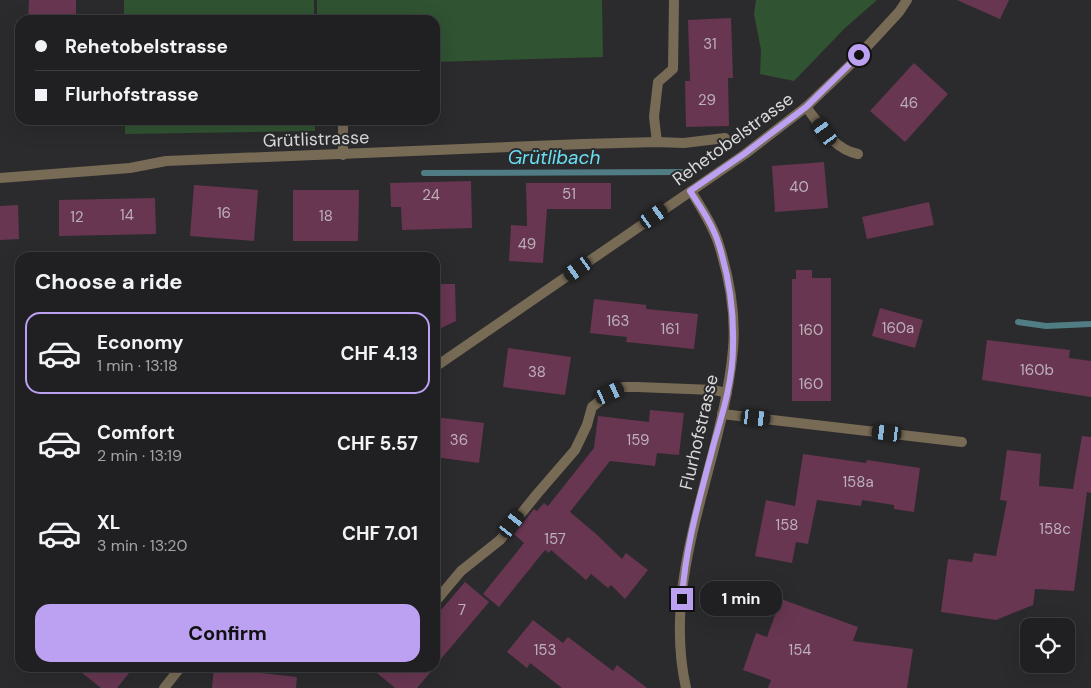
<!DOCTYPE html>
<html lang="en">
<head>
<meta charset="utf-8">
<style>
  body { margin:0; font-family:"DM Sans",sans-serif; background:#28282a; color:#f1f3f6; height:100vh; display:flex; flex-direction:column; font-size:19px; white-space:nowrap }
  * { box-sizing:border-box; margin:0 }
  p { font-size:16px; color:#a2a3a5 }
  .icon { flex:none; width:28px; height:28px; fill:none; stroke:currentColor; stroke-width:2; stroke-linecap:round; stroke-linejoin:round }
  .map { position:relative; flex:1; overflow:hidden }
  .details { position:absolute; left:15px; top:252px; width:425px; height:420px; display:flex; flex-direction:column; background:#202022; border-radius:15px; box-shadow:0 5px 20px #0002,0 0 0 1px #3d3e40 }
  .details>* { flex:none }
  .guide { position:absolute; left:15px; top:15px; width:425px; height:110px; border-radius:15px; box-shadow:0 5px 20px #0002,0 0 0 1px #3d3e40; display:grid; align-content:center; height:110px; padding:0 20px; background:#202022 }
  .controls { position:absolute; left:1020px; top:618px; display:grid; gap:10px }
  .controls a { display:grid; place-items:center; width:55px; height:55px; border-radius:10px; background:#202022; box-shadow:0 5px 20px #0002,0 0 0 1px #3d3e40; font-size:25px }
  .end { position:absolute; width:22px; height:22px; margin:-11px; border:6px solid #bca0f2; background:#111; box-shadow:0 0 0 2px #111 }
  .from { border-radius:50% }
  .bubble { position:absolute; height:35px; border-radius:15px; background:#202022; box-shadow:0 5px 20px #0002,0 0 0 1px #3d3e40; font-size:16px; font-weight:700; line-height:35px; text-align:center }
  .car { position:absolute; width:15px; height:30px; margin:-15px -8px; border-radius:6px; box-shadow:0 0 4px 1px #0007; background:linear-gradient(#222 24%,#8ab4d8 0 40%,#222 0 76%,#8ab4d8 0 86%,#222 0) }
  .guide b { display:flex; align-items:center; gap:18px; height:48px; font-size:19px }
  .guide b+b { border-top:1px solid #3d3e40 }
  .guide i { width:12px; height:12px; background:#f1f3f6 }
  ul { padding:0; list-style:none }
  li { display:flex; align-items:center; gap:15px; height:82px; margin:0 10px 8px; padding:0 10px; border:2px solid transparent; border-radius:15px }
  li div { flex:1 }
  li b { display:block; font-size:19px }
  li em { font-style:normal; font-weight:700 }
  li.on { border-color:#bca0f2 }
  li>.icon { width:45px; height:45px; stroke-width:1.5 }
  h2 { padding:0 20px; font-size:22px; line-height:60px }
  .action { display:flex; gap:10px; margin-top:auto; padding:10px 20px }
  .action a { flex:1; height:58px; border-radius:15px; background:#bca0f2; color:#111; font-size:20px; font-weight:700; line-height:58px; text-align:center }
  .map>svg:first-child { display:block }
  .green { fill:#305332 }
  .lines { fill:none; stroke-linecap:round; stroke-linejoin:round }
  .stream { stroke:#507d84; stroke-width:6 }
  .building { fill:#683651 }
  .service { stroke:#786b56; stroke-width:10 }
  .minor { stroke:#786b56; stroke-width:10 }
  .tertiary { stroke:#786b56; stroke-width:10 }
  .route { stroke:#bca0f2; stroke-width:6 }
  .labels { text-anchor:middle; stroke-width:4; stroke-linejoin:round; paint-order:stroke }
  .number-label { font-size:15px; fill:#bdb0b8 }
  .street-label { font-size:18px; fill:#d9d9da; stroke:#2b2b2d }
  .water-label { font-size:19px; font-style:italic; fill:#68dff3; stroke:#2b2b2d }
</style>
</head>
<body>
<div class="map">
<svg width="1091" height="688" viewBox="0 0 1091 688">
  <rect width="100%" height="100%" fill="#2b2b2d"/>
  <g class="green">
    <rect x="124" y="0" width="190" height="20"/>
    <path d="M 317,0 L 602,0 L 603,57 L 435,62 L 435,20 L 317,20 Z"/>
    <path d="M 756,0 L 877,0 L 845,28 L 794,81 L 760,74 L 761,50 L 754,14 Z"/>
    <path d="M 125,120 L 315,120 L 315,131 L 125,134 Z"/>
  </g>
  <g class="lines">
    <g class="stream">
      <path d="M 424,173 L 685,172"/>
      <path d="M 1018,322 L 1046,326 L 1091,324"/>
    </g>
  </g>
  <g class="building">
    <path d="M 29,0 L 76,0 L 76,20 L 28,20 Z"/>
    <path d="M 957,0 L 1009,0 L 1000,19 Z"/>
    <path d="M 731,18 L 733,78 L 728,78 L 729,126 L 686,127 L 685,81 L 690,81 L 688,20 Z"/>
    <path d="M 914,63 L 948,94 L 905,142 L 870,111 Z"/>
    <path d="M 824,162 L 828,208 L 775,212 L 772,166 Z"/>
    <path d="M 471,181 L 472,228 L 402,230 L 401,207 L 391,207 L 390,183 Z"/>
    <path d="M 526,183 L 611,183 L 611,209 L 547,209 L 543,263 L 509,261 L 511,225 L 527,226 Z"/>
    <path d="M 194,185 L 258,190 L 254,241 L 190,236 Z"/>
    <path d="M 293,190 L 359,190 L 358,241 L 293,241 Z"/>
    <path d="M 155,198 L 156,234 L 59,236 L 59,200 Z"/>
    <path d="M 929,202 L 934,225 L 867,239 L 862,217 Z"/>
    <path d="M 18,205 L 19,239 L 0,240 L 0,206 Z"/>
    <path d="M 796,270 L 812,270 L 812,278 L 831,278 L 831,401 L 792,401 L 792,279 L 796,279 Z"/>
    <path d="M 435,284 L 455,284 L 456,321 L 435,331 Z"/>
    <path d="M 594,299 L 646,305 L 646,309 L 698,314 L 694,349 L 626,342 L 627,337 L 590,333 Z"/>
    <path d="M 880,308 L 923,320 L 915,348 L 872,336 Z"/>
    <path d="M 987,340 L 1070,350 L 1069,358 L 1091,361 L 1091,397 L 982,380 Z"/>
    <path d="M 508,348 L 571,357 L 565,395 L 503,387 Z"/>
    <path d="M 650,410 L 684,413 L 679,455 L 657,453 L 655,466 L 610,461 L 570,512 L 595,533 L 622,559 L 626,553 L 648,570 L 625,599 L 611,585 L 608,588 L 591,574 L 586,580 L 551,550 L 549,553 L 545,550 L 499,607 L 483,594 L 524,543 L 514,534 L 534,509 L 537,511 L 544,503 L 548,506 L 594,448 L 598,416 L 649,422 Z"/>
    <path d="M 435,417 L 484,423 L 479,463 L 435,457 Z"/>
    <path d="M 1082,436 L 1091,437 L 1091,493 L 1087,492 L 1074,591 L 1035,589 L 1033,605 L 996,620 L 941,612 L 948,559 L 972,562 L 974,553 L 996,556 L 1007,501 L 1000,500 L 1007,450 L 1041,454 L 1039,486 L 1073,489 Z"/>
    <path d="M 803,454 L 866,463 L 867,460 L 920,468 L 914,512 L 894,509 L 894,505 L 862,500 L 861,506 L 817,500 L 808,544 L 796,542 L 792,563 L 755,556 L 766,500 L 795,506 Z"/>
    <path d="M 465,582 L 489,602 L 435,666 L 435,617 Z"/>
    <path d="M 781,599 L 858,627 L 853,641 L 913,649 L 907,688 L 768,688 L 771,680 L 743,670 L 756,633 L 767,637 Z"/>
    <path d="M 533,620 L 563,643 L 568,637 L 613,671 L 617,665 L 647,688 L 562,688 L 530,663 L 527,668 L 507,652 Z"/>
    <path d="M 76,668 L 133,668 L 117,688 L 101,688 Z"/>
    <path d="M 214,668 L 297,677 L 296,688 L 212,688 Z"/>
    <path d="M 371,668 L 434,668 L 417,688 L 395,688 Z"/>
  </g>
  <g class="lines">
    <g class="service">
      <path d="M 806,107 C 821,126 833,149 858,154"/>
      <path d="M 657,142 L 654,117 L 658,82 L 673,69 L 674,0"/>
      <path d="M 343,155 L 343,120"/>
      <path d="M 435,602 L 461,571 L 500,540 L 537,494 L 575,450 L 587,425 L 592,407 L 610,393 L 623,387 L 637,387 L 714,390 L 727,393"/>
    </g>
    <g class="minor">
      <path d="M 0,178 L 130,168 L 166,161 L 583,144 L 657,142 L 684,143 L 725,138"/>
      <path d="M 722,414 L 962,442"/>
    </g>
    <g class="tertiary">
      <path d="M 435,367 L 745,154 L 806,107 L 850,65 L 899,12 L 907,0"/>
      <path d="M 164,688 L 180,668"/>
      <path d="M 686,688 C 660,572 723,463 733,349 C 736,315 729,277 719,245 C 713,225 701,208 691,191"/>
    </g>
  </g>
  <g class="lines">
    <path class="route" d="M 682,599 C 685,546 701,494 714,443 C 723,412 733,379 733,346 C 734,312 729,277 719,245 C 713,225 701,208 690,191 L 744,154 L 806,107 L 859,55"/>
  </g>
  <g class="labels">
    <g class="number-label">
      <text x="710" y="49">31</text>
      <text x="707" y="105">29</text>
      <text x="909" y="108">46</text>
      <text x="799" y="192">40</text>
      <text x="569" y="199">51</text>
      <text x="431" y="200">24</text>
      <text x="224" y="218">16</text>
      <text x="127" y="220">14</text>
      <text x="326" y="221">18</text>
      <text x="77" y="222">12</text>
      <text x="527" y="249">49</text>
      <text x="618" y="326">163</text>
      <text x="898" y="333">160a</text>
      <text x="670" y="334">161</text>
      <text x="811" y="335">160</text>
      <text x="1037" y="375">160b</text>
      <text x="537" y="377">38</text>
      <text x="811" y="389">160</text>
      <text x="459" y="445">36</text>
      <text x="638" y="445">159</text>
      <text x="858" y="487">158a</text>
      <text x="787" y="530">158</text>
      <text x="1055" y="534">158c</text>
      <text x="555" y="544">157</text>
      <text x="462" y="615">7</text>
      <text x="545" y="655">153</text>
      <text x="800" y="655">154</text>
    </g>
    <g class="street-label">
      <text transform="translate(316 139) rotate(-2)" y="6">Grütlistrasse</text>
      <text transform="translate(733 139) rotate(-36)" y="6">Rehetobelstrasse</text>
      <text transform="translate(699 432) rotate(-77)" y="6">Flurhofstrasse</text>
    </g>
    <g class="water-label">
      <text x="554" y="164">Grütlibach</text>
    </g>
  </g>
</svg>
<div class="controls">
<a><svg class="icon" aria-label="locate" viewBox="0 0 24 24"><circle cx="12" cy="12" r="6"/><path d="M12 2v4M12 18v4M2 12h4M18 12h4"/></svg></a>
</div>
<i class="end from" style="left:859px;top:55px"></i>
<i class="end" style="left:682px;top:599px"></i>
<div class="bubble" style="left:700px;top:581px;width:82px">1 min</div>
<i class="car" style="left:825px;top:132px;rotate:324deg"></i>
<i class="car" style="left:654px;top:216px;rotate:55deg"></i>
<i class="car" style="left:578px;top:269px;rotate:235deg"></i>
<i class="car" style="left:610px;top:393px;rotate:65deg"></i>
<i class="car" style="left:756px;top:418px;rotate:97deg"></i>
<i class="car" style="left:887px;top:433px;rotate:277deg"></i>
<i class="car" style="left:512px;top:524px;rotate:39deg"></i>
<div class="guide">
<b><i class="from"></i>Rehetobelstrasse</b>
<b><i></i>Flurhofstrasse</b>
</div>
<section class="details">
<h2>Choose a ride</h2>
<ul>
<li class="on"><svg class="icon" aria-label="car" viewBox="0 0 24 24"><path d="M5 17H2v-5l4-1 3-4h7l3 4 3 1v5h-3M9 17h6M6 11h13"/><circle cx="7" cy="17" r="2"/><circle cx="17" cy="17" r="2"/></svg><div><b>Economy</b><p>1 min · 13:18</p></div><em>CHF 4.13</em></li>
<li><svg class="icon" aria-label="car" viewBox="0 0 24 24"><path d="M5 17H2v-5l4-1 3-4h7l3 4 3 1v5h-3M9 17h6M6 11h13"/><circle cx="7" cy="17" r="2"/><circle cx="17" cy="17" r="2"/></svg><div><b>Comfort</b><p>2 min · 13:19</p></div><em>CHF 5.57</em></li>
<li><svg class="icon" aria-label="car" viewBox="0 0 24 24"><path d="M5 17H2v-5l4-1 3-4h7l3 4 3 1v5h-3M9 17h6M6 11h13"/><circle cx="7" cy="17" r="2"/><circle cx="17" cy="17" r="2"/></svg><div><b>XL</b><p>3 min · 13:20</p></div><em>CHF 7.01</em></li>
</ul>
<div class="action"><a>Confirm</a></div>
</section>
</div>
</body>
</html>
